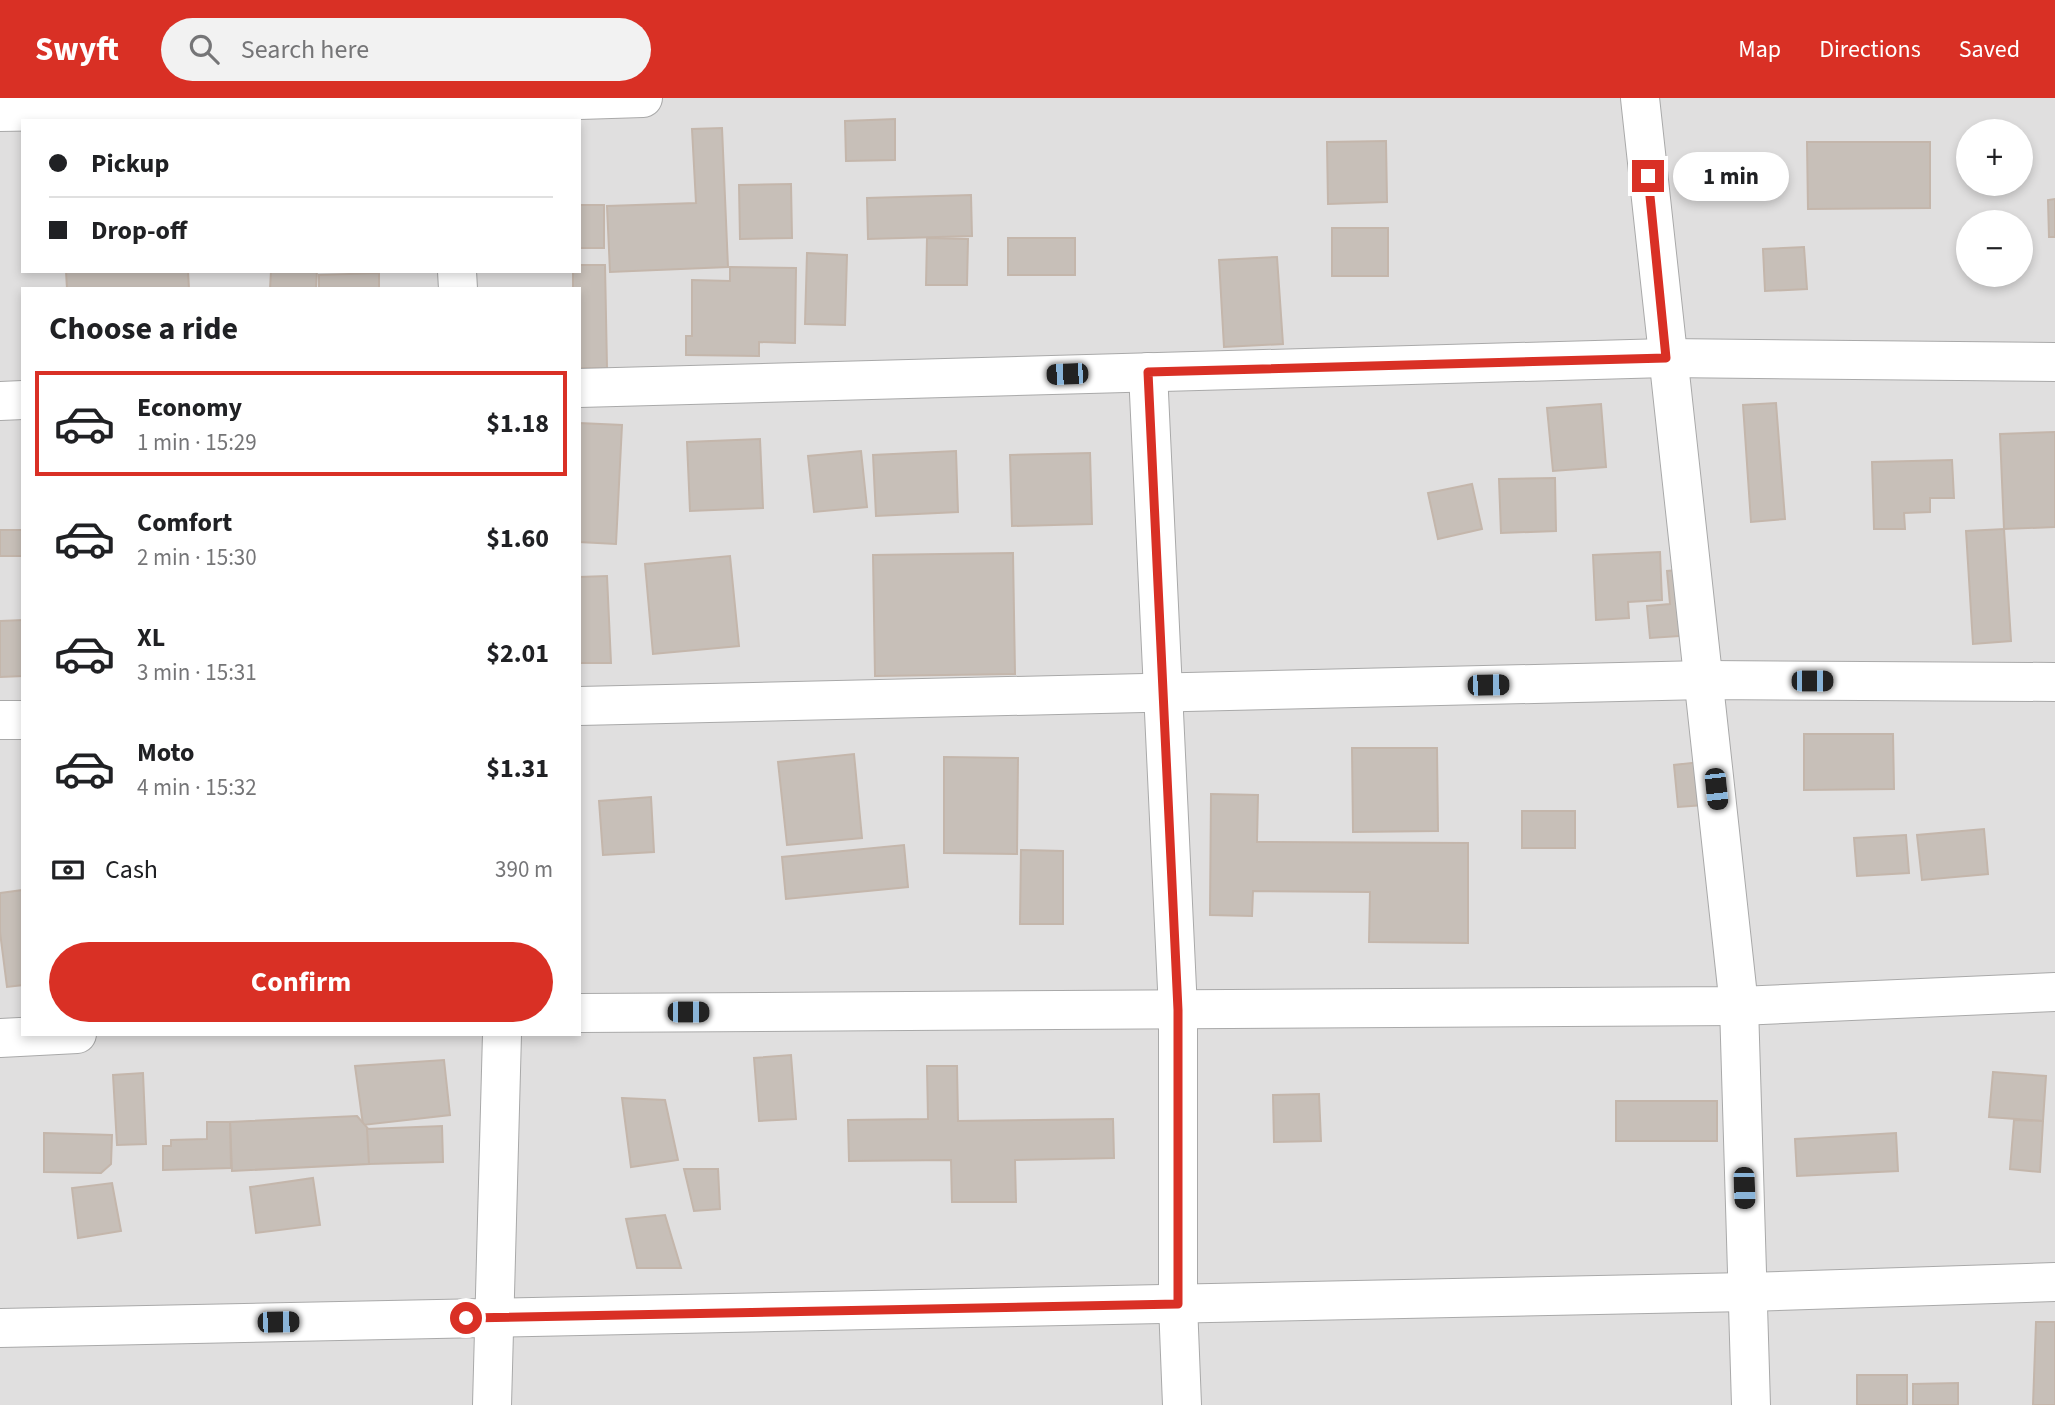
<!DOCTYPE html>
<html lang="en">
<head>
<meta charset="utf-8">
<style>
  body { margin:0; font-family:"Source Sans 3",sans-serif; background:#f2f2f2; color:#202124; height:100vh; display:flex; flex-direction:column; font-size:26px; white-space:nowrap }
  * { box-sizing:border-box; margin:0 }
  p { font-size:23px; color:#757577 }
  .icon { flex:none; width:38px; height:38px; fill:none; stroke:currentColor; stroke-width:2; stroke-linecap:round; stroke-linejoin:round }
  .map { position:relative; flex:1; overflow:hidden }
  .drawer { position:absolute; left:21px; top:189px; width:560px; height:749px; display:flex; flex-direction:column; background:#fff; border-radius:0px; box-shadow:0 4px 10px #0003 }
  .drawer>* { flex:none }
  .banner { position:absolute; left:21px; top:21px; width:560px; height:154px; border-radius:0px; box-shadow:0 4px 10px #0003; display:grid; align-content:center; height:154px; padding:0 28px; background:#fff }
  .buttons { position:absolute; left:1956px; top:21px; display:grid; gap:14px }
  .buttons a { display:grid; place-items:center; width:77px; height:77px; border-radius:50%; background:#fff; box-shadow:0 4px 10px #0003; font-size:35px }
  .end { position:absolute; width:32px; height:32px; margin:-16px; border:9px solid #d93025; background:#fff; box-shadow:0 0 0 4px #fff }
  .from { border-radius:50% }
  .bubble { position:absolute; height:49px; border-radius:24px; background:#fff; box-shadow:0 4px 10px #0003; font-size:23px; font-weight:700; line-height:49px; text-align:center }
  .car { position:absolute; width:21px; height:42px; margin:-21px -10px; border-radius:9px; box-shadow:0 0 5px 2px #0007; background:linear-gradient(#222 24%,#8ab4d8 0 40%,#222 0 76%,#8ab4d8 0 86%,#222 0) }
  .banner b { display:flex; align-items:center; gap:24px; height:66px; font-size:26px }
  .banner b+b { border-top:2px solid #e0e0e0 }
  .banner i { width:18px; height:18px; background:#202124 }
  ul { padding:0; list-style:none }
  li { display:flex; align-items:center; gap:21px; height:105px; margin:0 14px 10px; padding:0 14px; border:4px solid transparent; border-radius:0px }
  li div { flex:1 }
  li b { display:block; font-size:26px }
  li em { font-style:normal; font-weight:700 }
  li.selected { border-color:#d93025 }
  li>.icon { width:63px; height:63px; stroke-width:1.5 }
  h2 { padding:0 28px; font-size:32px; line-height:84px }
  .pay { display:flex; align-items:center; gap:18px; height:77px; padding:0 28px; font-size:26px }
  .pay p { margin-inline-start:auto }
  .cta { display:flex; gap:14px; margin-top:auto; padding:14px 28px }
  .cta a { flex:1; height:80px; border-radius:42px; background:#d93025; color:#fff; font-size:28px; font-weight:700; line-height:80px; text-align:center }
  header { display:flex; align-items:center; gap:42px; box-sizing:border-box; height:98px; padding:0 35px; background:#d93025; color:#fff }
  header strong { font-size:33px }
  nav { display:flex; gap:38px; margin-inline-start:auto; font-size:24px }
  .search { width:490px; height:63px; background:#f2f2f2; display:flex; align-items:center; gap:18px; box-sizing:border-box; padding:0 24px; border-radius:38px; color:#757577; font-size:26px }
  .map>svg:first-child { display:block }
  .residential { fill:#e0dfdf; fill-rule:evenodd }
  .building { fill:#c7bfb8; stroke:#c4b6ab; stroke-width:2 }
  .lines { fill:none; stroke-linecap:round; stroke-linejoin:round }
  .minor-casing { stroke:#a9a9a9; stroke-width:40 }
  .minor { stroke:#fff; stroke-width:38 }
  .route { stroke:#d93025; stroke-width:9 }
</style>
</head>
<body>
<header>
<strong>Swyft</strong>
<div class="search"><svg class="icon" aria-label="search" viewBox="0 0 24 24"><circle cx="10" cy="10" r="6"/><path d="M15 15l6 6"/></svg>Search here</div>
<nav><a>Map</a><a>Directions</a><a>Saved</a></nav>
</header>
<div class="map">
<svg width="2055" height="1307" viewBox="0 0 2055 1307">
  <rect width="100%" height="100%" fill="#f2efe9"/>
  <path class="residential" d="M 0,0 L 2055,0 L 2055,1307 L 0,1307 ZM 23,23 L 579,23 L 579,173 L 23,173 ZM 1969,33 L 2021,33 L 2021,86 L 1969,86 ZM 1969,124 L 2021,124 L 2021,177 L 1969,177 ZM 23,191 L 579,191 L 579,936 L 23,936 Z"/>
  <g class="building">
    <path d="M 895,21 L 895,62 L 846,63 L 845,23 Z"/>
    <path d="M 722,30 L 728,169 L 610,174 L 607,108 L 696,105 L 692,31 Z"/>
    <path d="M 1386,43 L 1387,104 L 1328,106 L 1327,44 Z"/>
    <path d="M 1807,44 L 1930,44 L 1930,110 L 1808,111 Z"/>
    <path d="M 791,86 L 792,140 L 740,141 L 739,87 Z"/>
    <path d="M 971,97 L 972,138 L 868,141 L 867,100 Z"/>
    <path d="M 2055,101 L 2055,139 L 2049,139 L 2048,102 Z"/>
    <rect x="579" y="107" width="25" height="43"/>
    <rect x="1332" y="130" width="56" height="48"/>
    <path d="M 927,140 L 968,141 L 967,187 L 926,187 Z"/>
    <rect x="1008" y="140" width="67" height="37"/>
    <path d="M 1804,149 L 1807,191 L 1765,193 L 1763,151 Z"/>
    <path d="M 807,155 L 847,157 L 845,227 L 805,226 Z"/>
    <path d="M 1277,159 L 1283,246 L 1224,249 L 1219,162 Z"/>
    <path d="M 579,167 L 605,167 L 607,270 L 579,270 L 579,191 L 573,191 L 573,173 L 579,173 Z"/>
    <path d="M 730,169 L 796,170 L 795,245 L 759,244 L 759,258 L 686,257 L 686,238 L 692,238 L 692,182 L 730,183 Z"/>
    <path d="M 66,173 L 188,173 L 189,191 L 67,191 Z"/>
    <path d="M 271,173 L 317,173 L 316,191 L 270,191 Z"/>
    <path d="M 379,175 L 379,191 L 319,191 L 319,177 Z"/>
    <path d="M 1776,305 L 1785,421 L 1751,424 L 1743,307 Z"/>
    <path d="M 1601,306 L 1606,369 L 1553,373 L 1547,310 Z"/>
    <path d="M 579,325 L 622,327 L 616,446 L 579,444 Z"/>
    <path d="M 2055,334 L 2055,429 L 2004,431 L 2000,336 Z"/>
    <path d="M 760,341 L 763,410 L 690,413 L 687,344 Z"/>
    <path d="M 861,353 L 867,409 L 814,414 L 808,358 Z"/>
    <path d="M 956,353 L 958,414 L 876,418 L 873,357 Z"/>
    <path d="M 1090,355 L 1092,426 L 1012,428 L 1010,357 Z"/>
    <path d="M 1952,362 L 1954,400 L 1930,400 L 1930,414 L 1904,415 L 1905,431 L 1874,431 L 1872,364 Z"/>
    <path d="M 1555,380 L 1556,433 L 1501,435 L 1499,381 Z"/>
    <path d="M 1472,386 L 1482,431 L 1438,441 L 1428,395 Z"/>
    <path d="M 2004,431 L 2011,543 L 1973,546 L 1966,433 Z"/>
    <rect x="0" y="432" width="23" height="26"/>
    <path d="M 1660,454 L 1662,502 L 1628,504 L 1629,520 L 1596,522 L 1593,457 Z"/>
    <path d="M 1013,455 L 1015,576 L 875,578 L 873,457 Z"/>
    <path d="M 730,458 L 739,548 L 653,556 L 645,466 Z"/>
    <path d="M 1689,471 L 1694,537 L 1650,540 L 1647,508 L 1670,506 L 1667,473 Z"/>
    <path d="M 607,478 L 611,565 L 579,565 L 579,479 Z"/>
    <path d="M 23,522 L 23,578 L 0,579 L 0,523 Z"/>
    <path d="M 1804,636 L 1893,636 L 1894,691 L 1804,692 Z"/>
    <path d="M 1352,650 L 1437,650 L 1438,733 L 1353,734 Z"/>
    <path d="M 854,656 L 862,740 L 787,747 L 778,664 Z"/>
    <path d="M 944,659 L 1018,660 L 1017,756 L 944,755 Z"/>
    <path d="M 1700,664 L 1704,707 L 1678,709 L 1674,667 Z"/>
    <path d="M 1211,696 L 1258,697 L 1257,744 L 1468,745 L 1468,845 L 1369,844 L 1370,794 L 1253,793 L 1252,818 L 1210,817 Z"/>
    <path d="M 651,699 L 654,754 L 603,757 L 599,703 Z"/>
    <rect x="1522" y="713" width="53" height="37"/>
    <path d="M 1984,731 L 1988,776 L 1922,782 L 1917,737 Z"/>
    <path d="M 1906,737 L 1909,775 L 1857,778 L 1854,740 Z"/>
    <path d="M 904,747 L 908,789 L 786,801 L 782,759 Z"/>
    <path d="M 1021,752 L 1063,753 L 1063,826 L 1020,826 Z"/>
    <path d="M 23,792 L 23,887 L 7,889 L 0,834 L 0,795 Z"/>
    <path d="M 791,957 L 796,1021 L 759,1023 L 754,960 Z"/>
    <path d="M 444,962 L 450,1017 L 363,1027 L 355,968 Z"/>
    <path d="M 927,968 L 957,968 L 958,1023 L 1113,1021 L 1114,1060 L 1015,1062 L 1016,1104 L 952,1104 L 951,1062 L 849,1063 L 848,1022 L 928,1021 Z"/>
    <path d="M 1993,974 L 2046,978 L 2043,1023 L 1989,1019 Z"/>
    <path d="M 143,975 L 146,1046 L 117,1047 L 113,977 Z"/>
    <path d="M 1319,996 L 1321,1043 L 1274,1044 L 1273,997 Z"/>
    <path d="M 622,1000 L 665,1002 L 678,1062 L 631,1069 Z"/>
    <rect x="1616" y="1003" width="101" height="40"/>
    <path d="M 357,1018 L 371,1034 L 369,1066 L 232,1073 L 230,1024 Z"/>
    <path d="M 2014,1022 L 2043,1023 L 2040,1074 L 2010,1071 Z"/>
    <path d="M 207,1024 L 230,1024 L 231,1070 L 163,1072 L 163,1048 L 171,1048 L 171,1042 L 207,1041 Z"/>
    <path d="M 442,1028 L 443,1064 L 369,1066 L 367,1031 Z"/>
    <path d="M 44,1035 L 112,1037 L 111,1066 L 101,1075 L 44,1074 Z"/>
    <path d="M 1896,1035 L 1898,1073 L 1797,1078 L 1795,1041 Z"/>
    <path d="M 684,1071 L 718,1071 L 720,1111 L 694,1113 Z"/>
    <path d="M 313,1080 L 320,1127 L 256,1135 L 250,1089 Z"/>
    <path d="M 112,1085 L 121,1133 L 78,1140 L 72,1090 Z"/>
    <path d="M 665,1117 L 681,1170 L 637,1170 L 626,1121 Z"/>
    <path d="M 2036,1224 L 2055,1224 L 2055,1307 L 2033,1307 Z"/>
    <rect x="1857" y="1277" width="50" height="30"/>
    <path d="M 1958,1285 L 1958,1307 L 1913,1307 L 1913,1286 Z"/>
  </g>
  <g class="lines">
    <defs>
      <g id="minor">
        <path d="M 448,0 L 448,6 L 643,0"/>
        <path d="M 1640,0 L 1739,908 L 1751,1307"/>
        <path d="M 0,14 L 448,6 L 449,23"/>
        <path d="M 457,173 L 458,191"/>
        <path d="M 1148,274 L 1178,912 L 1178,1206 L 1182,1307"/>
        <path d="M 579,290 L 1666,260 L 2055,264"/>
        <path d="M 0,303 L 23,302"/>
        <path d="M 579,608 L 1704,582 L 2055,584"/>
        <path d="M 0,622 L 23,622"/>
        <path d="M 579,915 L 1739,908 L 2055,894"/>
        <path d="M 0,940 L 77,936"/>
        <path d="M 0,1230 L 1747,1194 L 2055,1184"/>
        <path d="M 492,1307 L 502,936"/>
      </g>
    </defs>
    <use href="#minor" class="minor-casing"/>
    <use href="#minor" class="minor"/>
  </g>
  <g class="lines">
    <path class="route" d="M 466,1220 L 1178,1206 L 1178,912 L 1148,274 L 1666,260 L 1648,78"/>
  </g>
</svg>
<div class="buttons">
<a>+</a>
<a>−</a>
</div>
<i class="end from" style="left:466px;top:1220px"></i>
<i class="end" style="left:1648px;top:78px"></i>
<div class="bubble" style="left:1673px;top:54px;width:116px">1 min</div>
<i class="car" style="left:1067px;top:276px;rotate:268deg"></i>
<i class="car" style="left:1812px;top:583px;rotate:90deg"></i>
<i class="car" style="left:1488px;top:587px;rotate:89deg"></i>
<i class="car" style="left:1716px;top:691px;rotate:174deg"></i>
<i class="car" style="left:688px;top:914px;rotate:90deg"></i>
<i class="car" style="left:1744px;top:1090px;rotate:178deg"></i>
<i class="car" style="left:278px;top:1224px;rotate:89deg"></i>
<div class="banner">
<b><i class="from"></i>Pickup</b>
<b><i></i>Drop-off</b>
</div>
<section class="drawer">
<h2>Choose a ride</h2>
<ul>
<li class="selected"><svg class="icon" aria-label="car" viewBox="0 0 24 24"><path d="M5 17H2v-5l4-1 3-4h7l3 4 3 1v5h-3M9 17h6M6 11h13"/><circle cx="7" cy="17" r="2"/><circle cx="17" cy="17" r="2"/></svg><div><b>Economy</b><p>1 min · 15:29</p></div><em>$1.18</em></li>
<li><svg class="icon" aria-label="car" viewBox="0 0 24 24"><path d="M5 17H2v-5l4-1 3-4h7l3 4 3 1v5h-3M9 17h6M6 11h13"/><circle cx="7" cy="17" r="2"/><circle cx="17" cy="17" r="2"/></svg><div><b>Comfort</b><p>2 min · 15:30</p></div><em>$1.60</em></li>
<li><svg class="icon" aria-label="car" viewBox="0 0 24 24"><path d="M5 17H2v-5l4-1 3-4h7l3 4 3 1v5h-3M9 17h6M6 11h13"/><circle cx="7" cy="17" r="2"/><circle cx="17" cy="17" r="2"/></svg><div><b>XL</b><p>3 min · 15:31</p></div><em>$2.01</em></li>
<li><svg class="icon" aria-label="car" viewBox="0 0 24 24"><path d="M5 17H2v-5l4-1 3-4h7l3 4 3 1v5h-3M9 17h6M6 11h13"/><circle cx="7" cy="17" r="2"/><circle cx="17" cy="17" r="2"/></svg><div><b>Moto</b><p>4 min · 15:32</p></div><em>$1.31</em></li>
</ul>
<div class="pay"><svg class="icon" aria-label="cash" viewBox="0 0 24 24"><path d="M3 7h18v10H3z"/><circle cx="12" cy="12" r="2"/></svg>Cash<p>390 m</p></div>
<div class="cta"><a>Confirm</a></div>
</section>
</div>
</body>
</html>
